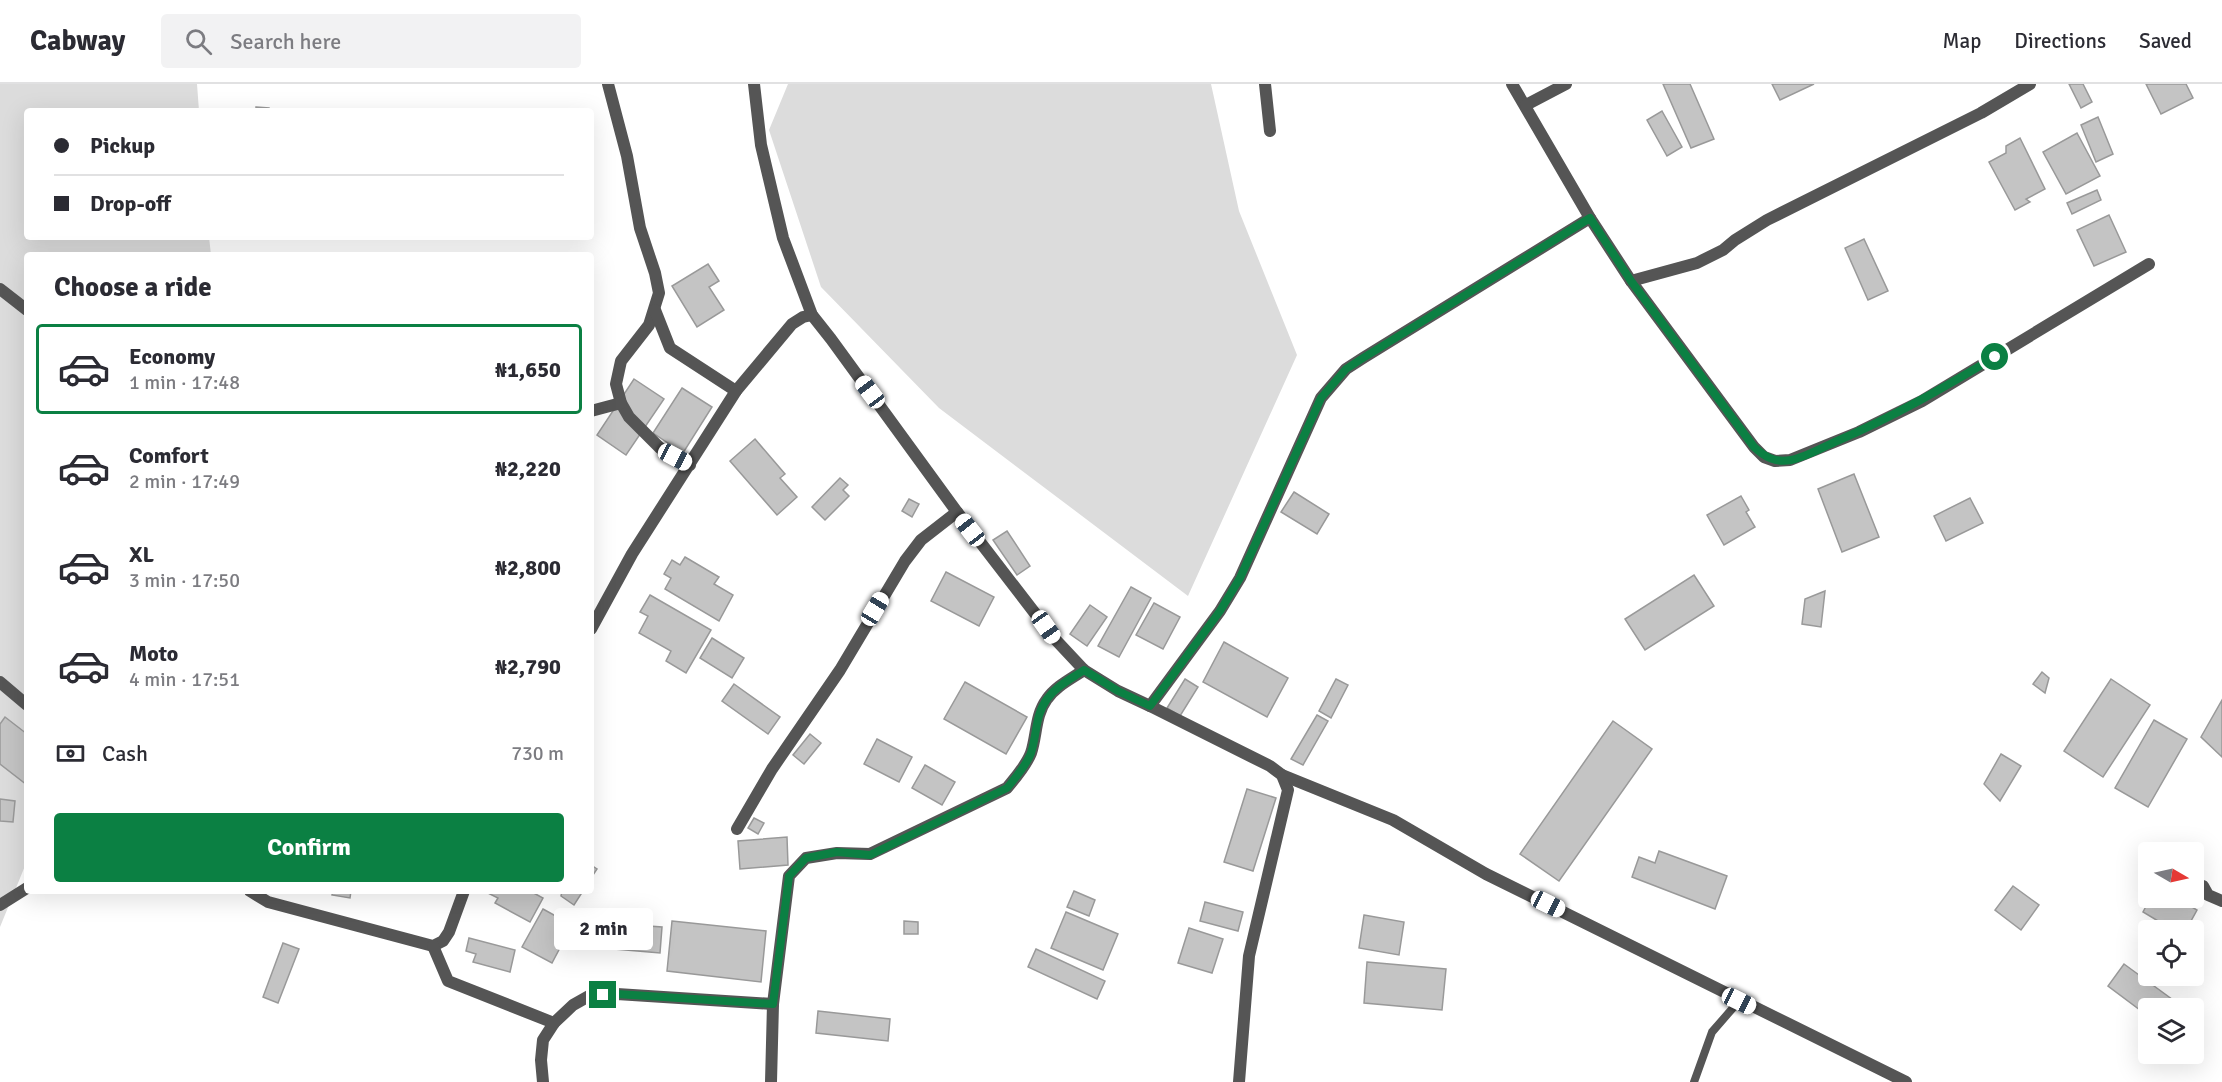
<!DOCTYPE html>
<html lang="en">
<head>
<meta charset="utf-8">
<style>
  body { margin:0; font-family:Signika,sans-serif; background:#f2f2f3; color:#2b2b33; height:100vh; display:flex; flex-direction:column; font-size:22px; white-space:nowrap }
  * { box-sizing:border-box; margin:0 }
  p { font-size:20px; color:#7c7c81 }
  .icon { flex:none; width:33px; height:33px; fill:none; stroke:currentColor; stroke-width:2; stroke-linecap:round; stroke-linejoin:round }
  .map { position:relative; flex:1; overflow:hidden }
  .side { position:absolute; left:24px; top:168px; width:570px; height:642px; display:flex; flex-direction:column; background:#fff; border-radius:6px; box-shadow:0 6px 24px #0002 }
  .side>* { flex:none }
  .top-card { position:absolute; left:24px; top:24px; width:570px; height:132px; border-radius:6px; box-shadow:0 6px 24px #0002; display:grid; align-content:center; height:132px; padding:0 30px; background:#fff }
  .needle { width:39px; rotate:99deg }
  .buttons { position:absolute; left:2138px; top:758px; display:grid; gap:12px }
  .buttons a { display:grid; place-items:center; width:66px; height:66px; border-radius:6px; background:#fff; box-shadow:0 6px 24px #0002; font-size:30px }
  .end { position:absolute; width:27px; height:27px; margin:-14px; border:8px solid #0b8043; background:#fff; box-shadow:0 0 0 3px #fff }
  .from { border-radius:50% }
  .bubble { position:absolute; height:42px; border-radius:6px; background:#fff; box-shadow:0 6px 24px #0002; font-size:20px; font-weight:800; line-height:42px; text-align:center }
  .car { position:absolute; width:18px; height:36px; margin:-18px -9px; border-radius:8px; box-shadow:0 0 4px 2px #0007; background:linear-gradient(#fff 24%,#345 0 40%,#fff 0 76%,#345 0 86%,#fff 0) }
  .top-card b { display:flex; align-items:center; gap:21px; height:57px; font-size:22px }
  .top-card b+b { border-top:2px solid #e1e1e2 }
  .top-card i { width:15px; height:15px; background:#2b2b33 }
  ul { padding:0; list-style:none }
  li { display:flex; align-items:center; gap:18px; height:90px; margin:0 12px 9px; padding:0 18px; border:3px solid transparent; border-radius:6px }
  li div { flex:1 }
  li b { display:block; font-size:22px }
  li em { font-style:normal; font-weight:800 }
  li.current { border-color:#0b8043 }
  li>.icon { width:54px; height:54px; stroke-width:1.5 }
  h2 { padding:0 30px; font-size:27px; line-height:72px }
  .pay { display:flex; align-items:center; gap:15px; height:66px; padding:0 30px; font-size:22px }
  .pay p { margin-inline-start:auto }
  .button { display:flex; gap:12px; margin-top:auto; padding:12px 30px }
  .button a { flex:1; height:69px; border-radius:6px; background:#0b8043; color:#fff; font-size:24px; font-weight:800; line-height:69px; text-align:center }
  header { display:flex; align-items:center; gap:36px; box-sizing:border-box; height:84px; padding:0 30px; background:#fff; border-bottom:2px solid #e1e1e2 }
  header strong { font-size:28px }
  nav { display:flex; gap:33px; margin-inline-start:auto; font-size:21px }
  .search { width:420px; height:54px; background:#f2f2f3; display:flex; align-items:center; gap:15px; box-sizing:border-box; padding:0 21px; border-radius:6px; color:#7c7c81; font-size:22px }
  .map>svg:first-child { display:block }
  .green { fill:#dcdcdc }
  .building { fill:#c4c4c4; stroke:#999; stroke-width:1.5 }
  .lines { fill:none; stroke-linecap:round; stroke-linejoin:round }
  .lane { stroke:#555; stroke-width:8 }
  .street { stroke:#555; stroke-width:12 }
  .route { stroke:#0b8043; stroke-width:8 }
</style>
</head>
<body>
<header>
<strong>Cabway</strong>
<div class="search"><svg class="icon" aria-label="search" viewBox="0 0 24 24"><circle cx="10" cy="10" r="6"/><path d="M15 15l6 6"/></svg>Search here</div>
<nav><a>Map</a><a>Directions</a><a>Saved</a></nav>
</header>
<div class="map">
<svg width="2222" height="998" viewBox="0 0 2222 998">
  <rect width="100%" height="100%" fill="#fff"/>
  <g class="green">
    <path d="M 0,0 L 197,0 L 199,27 L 27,27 L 27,153 L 209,153 L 211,171 L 27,171 L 27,777 L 0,843 Z"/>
    <path d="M 788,0 L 1211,0 L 1239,127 L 1297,271 L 1188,512 L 939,324 L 821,203 L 769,46 Z"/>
  </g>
  <g class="building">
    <path d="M 1663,0 L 1690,0 L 1714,55 L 1691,64 Z"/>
    <path d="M 1772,0 L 1814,0 L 1780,16 Z"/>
    <path d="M 2069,0 L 2083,0 L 2092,18 L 2081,24 Z"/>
    <path d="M 2146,0 L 2186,0 L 2193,14 L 2161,30 Z"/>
    <path d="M 256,23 L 269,24 L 269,27 L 256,27 Z"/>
    <path d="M 1662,27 L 1682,63 L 1667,72 L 1647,36 Z"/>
    <path d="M 2098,33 L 2113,70 L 2096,78 L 2081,41 Z"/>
    <path d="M 2077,49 L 2100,92 L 2066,110 L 2043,68 Z"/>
    <path d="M 2020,54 L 2045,105 L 2026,115 L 2030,118 L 2015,126 L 1989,78 L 2006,69 L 2006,62 Z"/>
    <path d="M 2097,106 L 2101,116 L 2072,130 L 2067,119 Z"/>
    <path d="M 2109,131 L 2126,168 L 2094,182 L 2077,146 Z"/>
    <path d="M 1864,155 L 1888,207 L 1868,216 L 1845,164 Z"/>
    <path d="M 708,180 L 719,197 L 709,203 L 724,226 L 697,243 L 672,202 Z"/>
    <path d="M 634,295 L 664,315 L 626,371 L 597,351 Z"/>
    <path d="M 682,304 L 712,323 L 683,369 L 653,349 Z"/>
    <path d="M 755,355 L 785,390 L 780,394 L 797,413 L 777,431 L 730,377 Z"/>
    <path d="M 1854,390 L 1879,453 L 1842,468 L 1818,405 Z"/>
    <path d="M 840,394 L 848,401 L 843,406 L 849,412 L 825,436 L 812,423 Z"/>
    <path d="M 1294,408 L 1329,430 L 1317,450 L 1281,428 Z"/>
    <path d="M 1741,412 L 1749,426 L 1746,428 L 1755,443 L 1724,461 L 1707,431 Z"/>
    <path d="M 1970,414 L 1983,439 L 1946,457 L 1934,432 Z"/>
    <path d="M 909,415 L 919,420 L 912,433 L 902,427 Z"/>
    <path d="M 1007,447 L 1030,482 L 1017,491 L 993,456 Z"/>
    <path d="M 685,473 L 719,493 L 714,500 L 733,511 L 719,537 L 665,505 L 671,494 L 664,490 L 672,476 L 680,481 Z"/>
    <path d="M 946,488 L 994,513 L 979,542 L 931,517 Z"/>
    <path d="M 1694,491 L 1714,522 L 1645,566 L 1625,535 Z"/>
    <path d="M 1131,503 L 1151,514 L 1119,573 L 1098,562 Z"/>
    <path d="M 1825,507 L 1821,543 L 1802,540 L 1805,515 Z"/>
    <path d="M 650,511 L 711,546 L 686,589 L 666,577 L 671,567 L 639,549 L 648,532 L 640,528 Z"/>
    <path d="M 1154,519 L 1180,533 L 1163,565 L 1136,551 Z"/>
    <path d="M 1090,521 L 1107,533 L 1087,562 L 1070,550 Z"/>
    <path d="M 712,554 L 744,574 L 732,594 L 700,574 Z"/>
    <path d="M 1224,558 L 1288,594 L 1267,633 L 1203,598 Z"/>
    <path d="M 2042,588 L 2049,594 L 2045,609 L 2033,600 Z"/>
    <path d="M 1185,595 L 1198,603 L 1180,632 L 1167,624 Z"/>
    <path d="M 1336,595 L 1348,601 L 1331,634 L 1319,627 Z"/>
    <path d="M 2111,595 L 2150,621 L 2103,693 L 2064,667 Z"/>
    <path d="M 965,598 L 1027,633 L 1006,670 L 944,635 Z"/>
    <path d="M 734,600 L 780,633 L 768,650 L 722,617 Z"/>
    <path d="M 2222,616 L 2222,673 L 2201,653 Z"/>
    <path d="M 1317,631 L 1328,637 L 1303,681 L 1291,675 Z"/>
    <path d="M 5,633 L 27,650 L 27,701 L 0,680 L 0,640 Z"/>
    <path d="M 2154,636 L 2187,655 L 2148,723 L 2115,704 Z"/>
    <path d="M 1613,637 L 1652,665 L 1559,797 L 1520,770 Z"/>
    <path d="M 810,650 L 821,659 L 804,680 L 793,671 Z"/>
    <path d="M 877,655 L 912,673 L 899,698 L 864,680 Z"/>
    <path d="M 2001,670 L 2021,682 L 2000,717 L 1984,700 Z"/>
    <path d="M 925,681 L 955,698 L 942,721 L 912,704 Z"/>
    <path d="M 1247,705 L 1276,714 L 1253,787 L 1224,778 Z"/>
    <path d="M 0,715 L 15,717 L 13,738 L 0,737 Z"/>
    <path d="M 754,734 L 764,739 L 758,750 L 748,744 Z"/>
    <path d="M 787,753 L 788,781 L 740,785 L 738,757 Z"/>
    <path d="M 1659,767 L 1727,792 L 1715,825 L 1632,793 L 1639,773 L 1655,779 Z"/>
    <path d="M 591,781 L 597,785 L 591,794 Z"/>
    <path d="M 2013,802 L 2039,821 L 2021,846 L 1995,826 Z"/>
    <path d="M 333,807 L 351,807 L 350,814 L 332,811 Z"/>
    <path d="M 530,807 L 543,814 L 530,838 L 495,819 L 498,814 L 486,808 Z"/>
    <path d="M 562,807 L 583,807 L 574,821 L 561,812 Z"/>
    <path d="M 1074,807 L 1095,816 L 1089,832 L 1067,823 Z"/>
    <path d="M 2151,813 L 2175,813 L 2197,826 L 2186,846 L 2173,846 L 2143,828 Z"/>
    <path d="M 1205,818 L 1243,828 L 1238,847 L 1200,837 Z"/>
    <path d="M 543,825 L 572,841 L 552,879 L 522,863 Z"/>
    <path d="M 1066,828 L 1118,850 L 1103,886 L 1051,864 Z"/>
    <path d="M 1364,831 L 1404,838 L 1399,871 L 1359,864 Z"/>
    <path d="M 672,837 L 766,847 L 761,898 L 667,887 Z"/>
    <path d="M 904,837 L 918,838 L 918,850 L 904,850 Z"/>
    <path d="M 593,838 L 662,843 L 660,869 L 591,863 Z"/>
    <path d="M 1189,844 L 1223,855 L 1212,889 L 1178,879 Z"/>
    <path d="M 469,854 L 515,866 L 510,888 L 473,878 L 476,870 L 466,867 Z"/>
    <path d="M 283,859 L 299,865 L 278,919 L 263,913 Z"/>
    <path d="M 1036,865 L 1105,897 L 1097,915 L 1028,883 Z"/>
    <path d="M 1367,878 L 1446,885 L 1442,926 L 1364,919 Z"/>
    <path d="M 2124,880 L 2184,924 L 2148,924 L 2148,932 L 2108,902 Z"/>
    <path d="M 818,927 L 890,935 L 888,957 L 816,949 Z"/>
  </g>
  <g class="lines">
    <path class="lane" d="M 1694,998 L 1712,948 L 1739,917"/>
    <g class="street">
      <path d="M 608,0 L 627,72 L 640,144 L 655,189 L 659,209 L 649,241 L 621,277 L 616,300 L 621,319 L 629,333 L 660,364 L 690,381"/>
      <path d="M 754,0 L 761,61 L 783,154 L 812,231 L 831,255 L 957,428 L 1054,554 L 1084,586 L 1118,607 L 1150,622 L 1220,527 L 1240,494 L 1321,314 L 1346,285 L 1363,274 L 1590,134 L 1512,0"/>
      <path d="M 1265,0 L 1270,47"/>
      <path d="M 1526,21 L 1566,0"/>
      <path d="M 1590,134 L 1631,197 L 1754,363 L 1764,373 L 1775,377 L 1790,376 L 1859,348 L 1922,317 L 2149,180"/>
      <path d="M 1631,197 L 1697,179 L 1723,166 L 1735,156 L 1767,136 L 1981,29 L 2030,0"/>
      <path d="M 0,205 L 27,226"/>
      <path d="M 655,226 L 670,264 L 736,307"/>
      <path d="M 591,327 L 621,319"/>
      <path d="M 591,545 L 632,470 L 736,307 L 792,240 L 803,233 L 812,231"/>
      <path d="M 0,598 L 27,621"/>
      <path d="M 1150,622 L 1270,682 L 1282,691 L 1288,706 L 1249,872 L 1239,998"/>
      <path d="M 1282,691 L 1393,736 L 1486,790 L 1906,998"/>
      <path d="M 737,745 L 772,685 L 840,586 L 905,477 L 921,456 L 957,428"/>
      <path d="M 2203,802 L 2208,811 L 2222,817"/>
      <path d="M 250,807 L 268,818 L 433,862 L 443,857 L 449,848 L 464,807"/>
      <path d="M 0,821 L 27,804"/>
      <path d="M 433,862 L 448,897 L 554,939"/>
      <path d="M 543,998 L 541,976 L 543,956 L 554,939 L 573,921 L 589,912 L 617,910 L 773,920"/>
      <path d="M 771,998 L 773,920 L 789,792 L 806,774 L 837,769 L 870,770 L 1007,704 C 1016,693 1026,682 1031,669 C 1037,651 1035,631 1047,615 C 1056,602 1071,595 1084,586"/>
    </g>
  </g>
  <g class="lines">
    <path class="route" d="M 603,911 L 617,910 L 773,920 L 789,792 L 806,774 L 837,768 L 870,771 L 1007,704 C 1016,693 1026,682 1031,669 C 1037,651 1035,631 1047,615 C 1056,602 1071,595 1084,586 L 1118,607 L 1150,622 L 1220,527 L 1240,494 L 1321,314 L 1346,285 L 1363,274 L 1590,134 L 1631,197 L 1754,363 C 1765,373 1775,379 1791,376 C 1806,373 1823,363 1837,357 C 1893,333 1943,304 1995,273"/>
  </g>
</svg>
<div class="buttons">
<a><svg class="needle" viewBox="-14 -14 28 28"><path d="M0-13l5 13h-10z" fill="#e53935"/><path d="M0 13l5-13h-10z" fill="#7c7c81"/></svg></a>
<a><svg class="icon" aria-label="locate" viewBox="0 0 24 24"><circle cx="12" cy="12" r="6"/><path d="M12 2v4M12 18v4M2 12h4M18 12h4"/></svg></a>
<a><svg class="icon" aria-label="layers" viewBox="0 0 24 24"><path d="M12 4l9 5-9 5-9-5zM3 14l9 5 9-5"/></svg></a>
</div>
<i class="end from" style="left:1995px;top:273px"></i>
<i class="end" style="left:603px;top:911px"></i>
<div class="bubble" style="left:554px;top:824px;width:99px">2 min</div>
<i class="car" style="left:870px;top:308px;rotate:323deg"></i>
<i class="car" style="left:675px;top:373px;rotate:118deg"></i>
<i class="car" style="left:970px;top:446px;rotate:322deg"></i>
<i class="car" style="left:875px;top:525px;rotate:31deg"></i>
<i class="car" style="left:1046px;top:543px;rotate:145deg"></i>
<i class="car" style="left:1548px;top:820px;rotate:116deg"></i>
<i class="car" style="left:1739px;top:917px;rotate:116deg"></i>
<div class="top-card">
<b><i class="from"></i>Pickup</b>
<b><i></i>Drop-off</b>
</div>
<section class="side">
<h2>Choose a ride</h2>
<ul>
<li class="current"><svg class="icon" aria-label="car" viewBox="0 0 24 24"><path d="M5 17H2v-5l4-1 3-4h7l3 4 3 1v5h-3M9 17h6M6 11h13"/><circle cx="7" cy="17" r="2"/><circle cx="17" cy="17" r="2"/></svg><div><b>Economy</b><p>1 min · 17:48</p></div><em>₦1,650</em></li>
<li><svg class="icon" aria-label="car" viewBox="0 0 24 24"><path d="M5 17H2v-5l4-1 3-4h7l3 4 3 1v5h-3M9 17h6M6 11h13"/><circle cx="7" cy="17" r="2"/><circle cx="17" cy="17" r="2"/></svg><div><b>Comfort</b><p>2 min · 17:49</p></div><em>₦2,220</em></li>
<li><svg class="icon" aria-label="car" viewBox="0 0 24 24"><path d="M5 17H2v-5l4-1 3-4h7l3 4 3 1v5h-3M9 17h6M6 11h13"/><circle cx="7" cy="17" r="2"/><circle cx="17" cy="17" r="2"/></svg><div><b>XL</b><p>3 min · 17:50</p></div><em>₦2,800</em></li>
<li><svg class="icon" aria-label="car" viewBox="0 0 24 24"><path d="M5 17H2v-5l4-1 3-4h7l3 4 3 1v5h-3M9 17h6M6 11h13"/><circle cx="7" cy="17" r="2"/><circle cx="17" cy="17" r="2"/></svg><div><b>Moto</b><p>4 min · 17:51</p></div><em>₦2,790</em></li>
</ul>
<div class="pay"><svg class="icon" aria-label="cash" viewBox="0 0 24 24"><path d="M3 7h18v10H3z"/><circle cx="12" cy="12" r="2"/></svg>Cash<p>730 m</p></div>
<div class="button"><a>Confirm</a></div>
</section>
</div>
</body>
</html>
